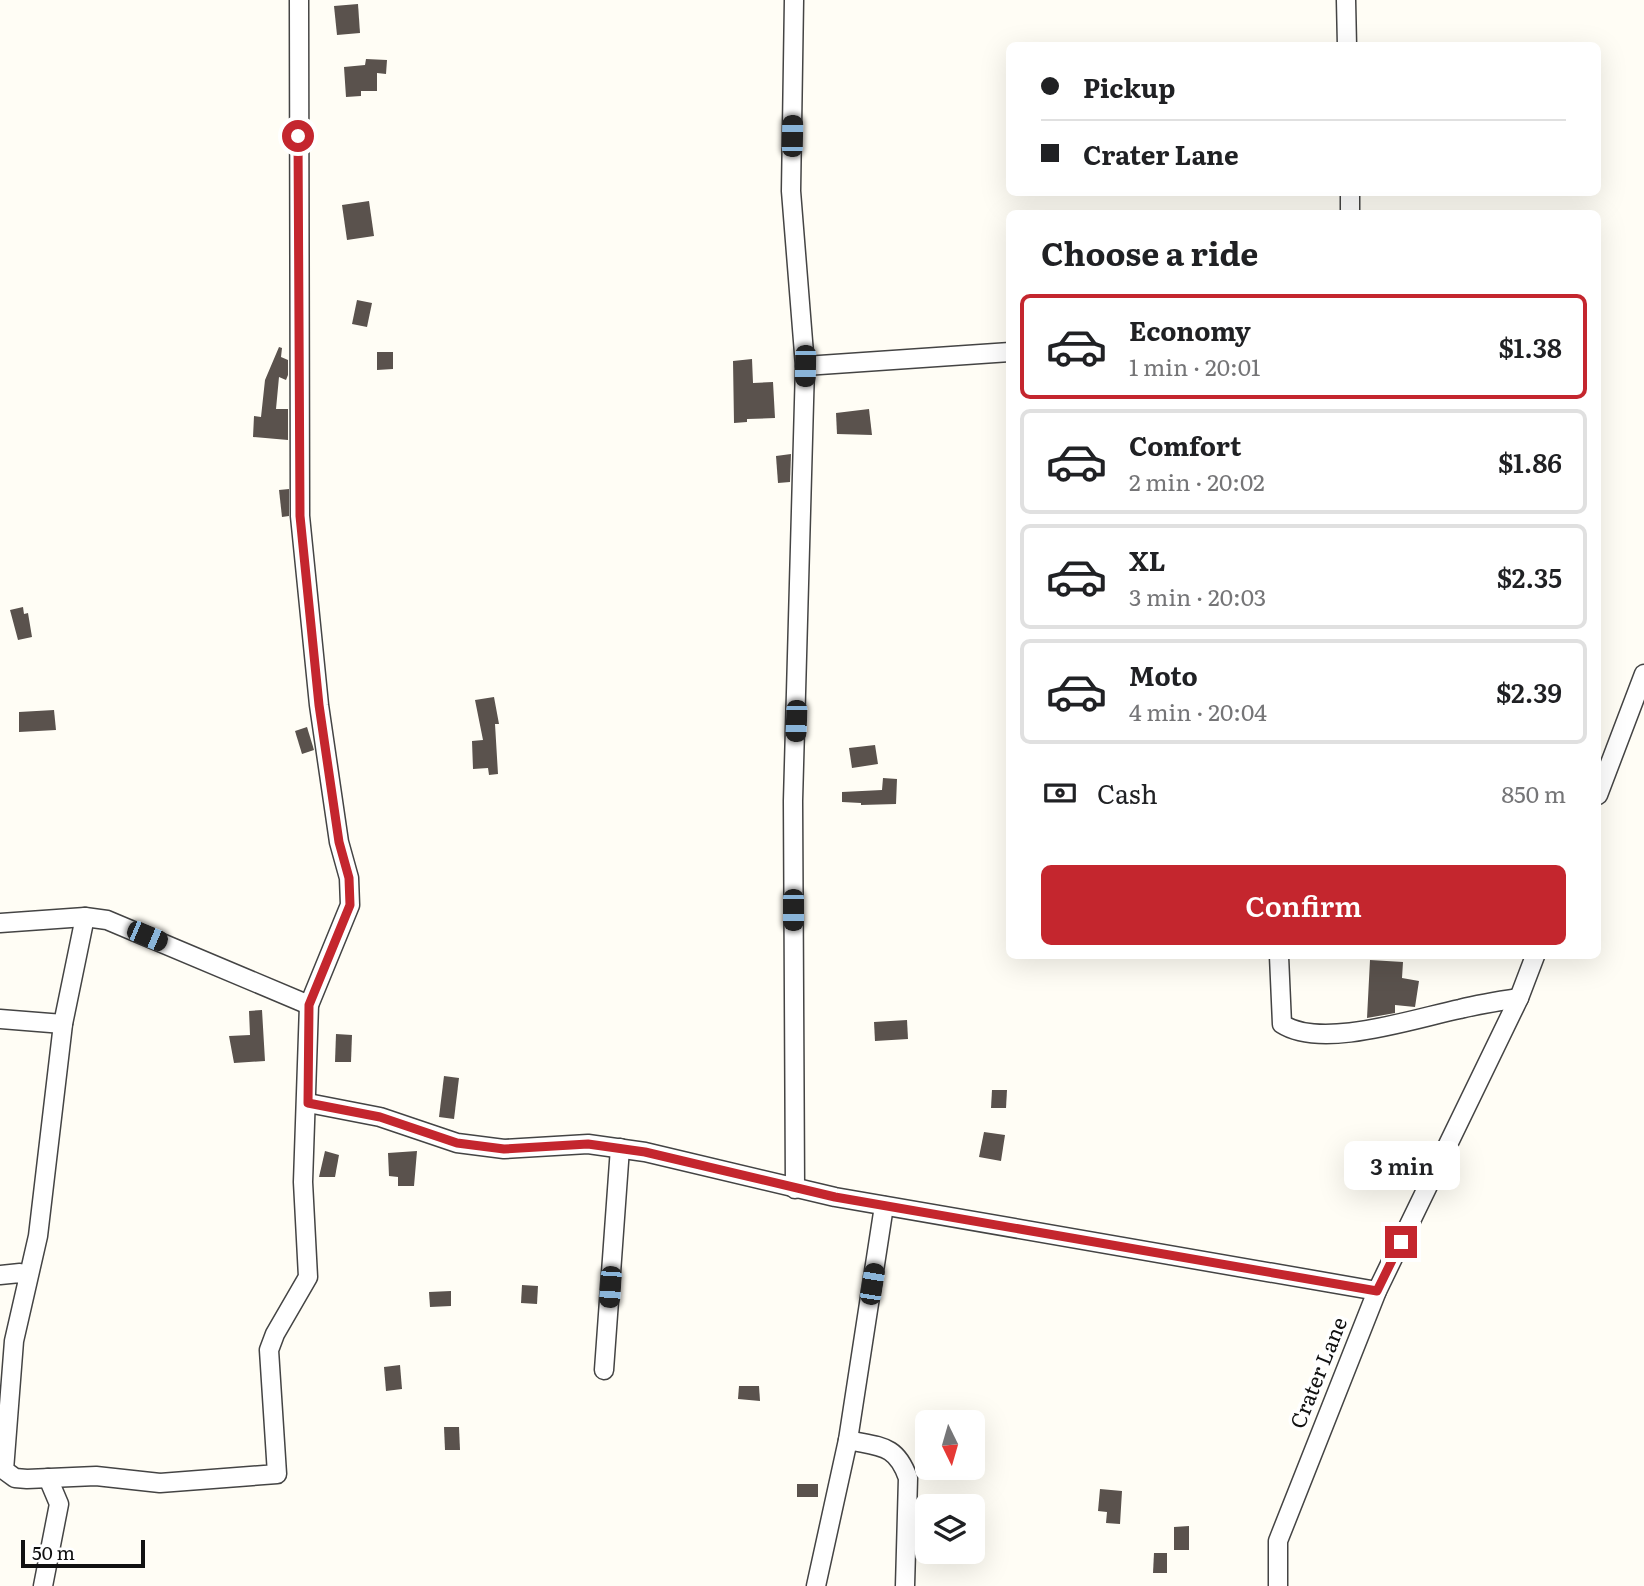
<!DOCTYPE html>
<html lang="en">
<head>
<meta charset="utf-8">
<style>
  body { margin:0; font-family:Literata,serif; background:#f6f6f6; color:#202124; height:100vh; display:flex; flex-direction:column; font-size:26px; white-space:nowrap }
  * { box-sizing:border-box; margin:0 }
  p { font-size:23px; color:#757577 }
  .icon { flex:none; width:38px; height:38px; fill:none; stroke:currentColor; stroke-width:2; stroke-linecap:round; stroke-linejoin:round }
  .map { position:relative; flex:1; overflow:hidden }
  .drawer { position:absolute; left:1006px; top:210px; width:595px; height:749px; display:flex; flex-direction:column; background:#fff; border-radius:10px; box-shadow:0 7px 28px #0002 }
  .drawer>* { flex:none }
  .guide { position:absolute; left:1006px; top:42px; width:595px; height:154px; border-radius:10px; box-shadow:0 7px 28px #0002; display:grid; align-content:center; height:154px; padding:0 35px; background:#fff }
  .needle { width:46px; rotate:175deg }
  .buttons { position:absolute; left:915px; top:1410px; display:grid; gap:14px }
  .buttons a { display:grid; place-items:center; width:70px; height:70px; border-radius:10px; background:#fff; box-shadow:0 7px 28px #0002; font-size:35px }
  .scale { position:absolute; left:21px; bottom:18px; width:124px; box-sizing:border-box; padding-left:7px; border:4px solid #111; border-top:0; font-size:19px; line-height:24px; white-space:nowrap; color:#111; -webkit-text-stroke:5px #fff; paint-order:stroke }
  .end { position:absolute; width:32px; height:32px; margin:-16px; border:9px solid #c4262e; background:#fff; box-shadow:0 0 0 4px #fff }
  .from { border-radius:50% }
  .bubble { position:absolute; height:49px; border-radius:10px; background:#fff; box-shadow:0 7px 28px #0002; font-size:23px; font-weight:600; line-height:49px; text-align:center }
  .car { position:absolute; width:21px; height:42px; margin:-21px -10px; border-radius:9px; box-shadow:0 0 5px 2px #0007; background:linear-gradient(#222 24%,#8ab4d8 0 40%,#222 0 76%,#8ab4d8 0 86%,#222 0) }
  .guide b { display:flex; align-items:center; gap:24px; height:66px; font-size:26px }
  .guide b+b { border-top:2px solid #e0e0e0 }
  .guide i { width:18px; height:18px; background:#202124 }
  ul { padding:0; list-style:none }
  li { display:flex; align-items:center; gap:21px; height:105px; margin:0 14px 10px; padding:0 21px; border:4px solid #e0e0e0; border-radius:10px }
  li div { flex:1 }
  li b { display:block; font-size:26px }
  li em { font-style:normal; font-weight:600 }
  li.selected { border-color:#c4262e }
  li>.icon { width:63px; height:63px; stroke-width:1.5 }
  h2 { padding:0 35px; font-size:32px; line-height:84px }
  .pay { display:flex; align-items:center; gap:18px; height:77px; padding:0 35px; font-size:26px }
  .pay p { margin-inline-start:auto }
  .cta { display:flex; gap:14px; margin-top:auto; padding:14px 35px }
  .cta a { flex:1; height:80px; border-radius:10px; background:#c4262e; color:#fff; font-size:28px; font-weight:600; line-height:80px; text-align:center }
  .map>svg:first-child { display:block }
  .building { fill:#5a524d }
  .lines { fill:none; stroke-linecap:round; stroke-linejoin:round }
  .minor-casing { stroke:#444; stroke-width:21 }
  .minor { stroke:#fff; stroke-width:18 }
  .route { stroke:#c4262e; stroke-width:9 }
  .labels { text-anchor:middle; stroke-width:7; stroke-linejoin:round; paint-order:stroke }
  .street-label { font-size:21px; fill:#111; stroke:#fff }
</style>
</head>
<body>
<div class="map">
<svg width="1644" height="1586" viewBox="0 0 1644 1586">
  <rect width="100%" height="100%" fill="#fffdf5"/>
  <g class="building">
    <path d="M 358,4 L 360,33 L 337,35 L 334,6 Z"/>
    <path d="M 366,59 L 387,60 L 386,74 L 377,73 L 377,91 L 361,91 L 361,96 L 346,97 L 344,67 L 365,65 Z"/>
    <path d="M 369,201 L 374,236 L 347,240 L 342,205 Z"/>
    <path d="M 357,300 L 372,303 L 367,327 L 352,324 Z"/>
    <path d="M 279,347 L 282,348 L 281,357 L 288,360 L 288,375 L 286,380 L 279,377 L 276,409 L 288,409 L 288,440 L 253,437 L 254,416 L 261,417 L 265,380 Z"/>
    <path d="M 377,352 L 393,352 L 393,369 L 377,370 Z"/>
    <path d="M 752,359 L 753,383 L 773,382 L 775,418 L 747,419 L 747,422 L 734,423 L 733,361 Z"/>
    <path d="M 869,409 L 872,435 L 837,434 L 836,413 Z"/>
    <path d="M 791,454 L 790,482 L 778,483 L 776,456 Z"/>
    <path d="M 289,489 L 289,516 L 282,517 L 279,490 Z"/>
    <path d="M 23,607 L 24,614 L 28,613 L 32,637 L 18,640 L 10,610 Z"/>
    <path d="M 494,697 L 499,724 L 495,724 L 498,774 L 489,775 L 488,768 L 473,769 L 472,741 L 483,740 L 475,700 Z"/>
    <path d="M 54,710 L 56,730 L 19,732 L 19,712 Z"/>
    <path d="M 307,727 L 314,750 L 302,754 L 295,731 Z"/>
    <path d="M 875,745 L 878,764 L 852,768 L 849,748 Z"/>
    <path d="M 883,778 L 897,779 L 896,804 L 861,805 L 861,803 L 842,802 L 842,792 L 882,790 Z"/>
    <path d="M 1370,960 L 1403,962 L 1402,978 L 1419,981 L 1415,1007 L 1395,1005 L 1395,1013 L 1367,1018 Z"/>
    <path d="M 262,1010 L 265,1061 L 234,1063 L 229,1036 L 250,1035 L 249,1011 Z"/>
    <path d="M 907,1020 L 908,1039 L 875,1041 L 874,1022 Z"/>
    <path d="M 336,1034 L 352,1035 L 351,1062 L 335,1062 Z"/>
    <path d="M 444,1076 L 459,1078 L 454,1119 L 439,1117 Z"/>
    <path d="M 992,1090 L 1007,1090 L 1006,1108 L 991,1108 Z"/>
    <path d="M 984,1132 L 1005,1135 L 1001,1161 L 979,1157 Z"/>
    <path d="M 325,1151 L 339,1155 L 335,1177 L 319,1177 Z"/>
    <path d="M 417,1151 L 414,1186 L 398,1186 L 398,1177 L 389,1176 L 388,1153 Z"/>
    <path d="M 522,1285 L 538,1286 L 537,1304 L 521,1303 Z"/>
    <path d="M 451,1291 L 451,1306 L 430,1307 L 429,1292 Z"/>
    <path d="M 400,1365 L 402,1389 L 386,1391 L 384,1367 Z"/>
    <path d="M 739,1386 L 759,1386 L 760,1401 L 738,1399 Z"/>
    <path d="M 444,1427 L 459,1427 L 460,1450 L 445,1450 Z"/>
    <rect x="797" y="1484" width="21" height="13"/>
    <path d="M 1100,1489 L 1122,1491 L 1120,1524 L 1106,1523 L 1107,1512 L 1098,1511 Z"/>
    <path d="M 1189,1526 L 1189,1550 L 1174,1550 L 1174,1527 Z"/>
    <path d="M 1154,1553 L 1167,1553 L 1167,1573 L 1153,1573 Z"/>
  </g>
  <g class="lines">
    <defs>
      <g id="minor">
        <path d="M 794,0 L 791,191 L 805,366 L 793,801 L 795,1189"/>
        <path d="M 1346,0 L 1347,46"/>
        <path d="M 1350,192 L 1350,214"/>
        <path d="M 805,366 L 1010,352"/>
        <path d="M 1598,795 L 1644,674"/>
        <path d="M 85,917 L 63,1024 L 38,1236 L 14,1341 L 4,1470 L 15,1478 L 27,1479 L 96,1476 L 160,1483 L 277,1474 L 269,1350 L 275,1334 L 308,1277 L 303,1182 L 309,1005 L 350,905 L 349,878 L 339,842 L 319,705 L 300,516 L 299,0"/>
        <path d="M 0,923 L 85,917 L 107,920 L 309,1005"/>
        <path d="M 1279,956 L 1282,1024 C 1322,1050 1416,1018 1460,1009 C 1480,1004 1499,1001 1519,998"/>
        <path d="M 0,1019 L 63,1024"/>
        <path d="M 308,1103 L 380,1117 L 457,1143 L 504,1149 L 588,1144 L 645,1152 L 835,1197 L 1377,1291"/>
        <path d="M 0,1275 L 20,1273 L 27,1278"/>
        <path d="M 604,1370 L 620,1148"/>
        <path d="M 848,1440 C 880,1447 896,1444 908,1478 L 905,1586"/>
        <path d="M 43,1586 L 59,1504 L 48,1478"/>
        <path d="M 816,1586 L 848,1440 L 884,1206"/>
        <path d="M 1278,1586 L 1278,1541 L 1377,1291 L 1519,998 L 1535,956"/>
      </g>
    </defs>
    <use href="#minor" class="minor-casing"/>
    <use href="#minor" class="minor"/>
  </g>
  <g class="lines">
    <path class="route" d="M 298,136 L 300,516 L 319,705 L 339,842 L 349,878 L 350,905 L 309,1005 L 308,1103 L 380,1117 L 457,1143 L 504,1149 L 588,1144 L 645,1152 L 835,1197 L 1377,1291 L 1401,1242"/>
  </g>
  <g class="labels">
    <g class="street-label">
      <text transform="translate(1319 1373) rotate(-68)" y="7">Crater Lane</text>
    </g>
  </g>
</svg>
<div class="buttons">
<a><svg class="needle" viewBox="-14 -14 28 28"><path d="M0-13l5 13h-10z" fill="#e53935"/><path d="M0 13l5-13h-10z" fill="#757577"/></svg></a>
<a><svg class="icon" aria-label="layers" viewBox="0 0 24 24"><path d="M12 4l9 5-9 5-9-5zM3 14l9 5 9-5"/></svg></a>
</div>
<div class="scale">50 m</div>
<i class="end from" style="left:298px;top:136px"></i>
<i class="end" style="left:1401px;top:1242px"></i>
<div class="bubble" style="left:1344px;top:1141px;width:116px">3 min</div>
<i class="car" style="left:792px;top:136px;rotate:1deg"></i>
<i class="car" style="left:805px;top:366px;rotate:181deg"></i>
<i class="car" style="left:796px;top:721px;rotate:182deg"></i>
<i class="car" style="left:793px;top:910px;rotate:180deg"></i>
<i class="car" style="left:147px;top:936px;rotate:113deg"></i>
<i class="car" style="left:872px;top:1284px;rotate:9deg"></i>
<i class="car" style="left:610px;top:1287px;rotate:184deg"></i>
<div class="guide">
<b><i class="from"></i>Pickup</b>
<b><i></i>Crater Lane</b>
</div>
<section class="drawer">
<h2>Choose a ride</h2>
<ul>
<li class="selected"><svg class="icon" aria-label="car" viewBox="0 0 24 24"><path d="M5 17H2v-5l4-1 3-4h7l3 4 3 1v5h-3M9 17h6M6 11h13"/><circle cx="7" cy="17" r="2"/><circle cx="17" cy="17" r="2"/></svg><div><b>Economy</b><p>1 min · 20:01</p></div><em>$1.38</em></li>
<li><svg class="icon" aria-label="car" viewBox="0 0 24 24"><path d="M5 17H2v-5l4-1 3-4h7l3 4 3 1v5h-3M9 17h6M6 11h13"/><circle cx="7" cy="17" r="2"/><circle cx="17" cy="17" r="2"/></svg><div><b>Comfort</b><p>2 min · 20:02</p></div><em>$1.86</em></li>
<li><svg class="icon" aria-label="car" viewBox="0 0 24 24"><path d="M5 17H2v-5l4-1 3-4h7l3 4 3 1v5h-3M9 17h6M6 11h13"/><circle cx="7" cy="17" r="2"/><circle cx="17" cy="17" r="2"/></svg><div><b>XL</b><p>3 min · 20:03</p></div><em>$2.35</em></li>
<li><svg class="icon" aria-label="car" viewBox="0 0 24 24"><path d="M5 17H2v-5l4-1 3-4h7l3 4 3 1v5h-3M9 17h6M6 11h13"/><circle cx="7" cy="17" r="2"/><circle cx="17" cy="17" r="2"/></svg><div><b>Moto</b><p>4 min · 20:04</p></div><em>$2.39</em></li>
</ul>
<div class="pay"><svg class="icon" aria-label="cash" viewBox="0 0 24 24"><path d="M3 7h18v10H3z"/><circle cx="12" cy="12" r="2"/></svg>Cash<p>850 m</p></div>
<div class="cta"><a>Confirm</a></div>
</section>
</div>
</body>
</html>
